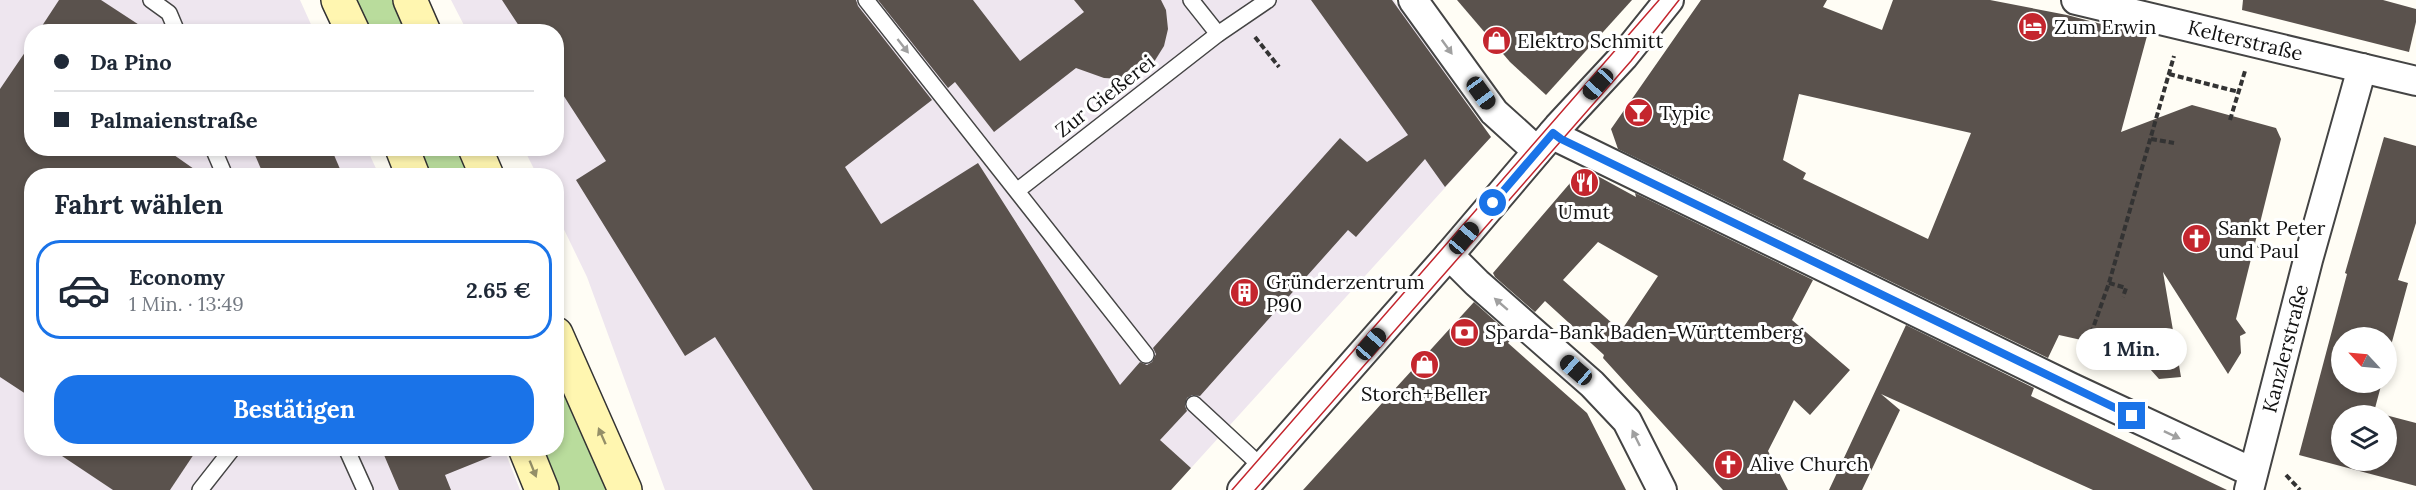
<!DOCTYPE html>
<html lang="de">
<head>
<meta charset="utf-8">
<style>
  body { margin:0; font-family:Lora,serif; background:#f6f6f7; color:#1f2937; height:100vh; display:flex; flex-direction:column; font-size:22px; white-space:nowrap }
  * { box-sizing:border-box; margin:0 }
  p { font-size:20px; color:#747a83 }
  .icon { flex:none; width:33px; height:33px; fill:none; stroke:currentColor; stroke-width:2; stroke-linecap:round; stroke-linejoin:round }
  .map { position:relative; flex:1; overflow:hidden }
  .details { position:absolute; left:24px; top:168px; width:540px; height:288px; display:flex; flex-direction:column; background:#fff; border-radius:24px; box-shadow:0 3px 9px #0003 }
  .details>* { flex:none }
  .guide { position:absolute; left:24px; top:24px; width:540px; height:132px; border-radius:24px; box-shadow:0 3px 9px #0003; display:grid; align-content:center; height:132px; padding:0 30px; background:#fff }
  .needle { width:39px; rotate:296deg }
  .controls { position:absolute; left:2331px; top:327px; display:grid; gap:12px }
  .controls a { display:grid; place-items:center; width:66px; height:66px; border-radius:50%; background:#fff; box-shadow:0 3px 9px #0003; font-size:30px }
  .end { position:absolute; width:27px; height:27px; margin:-14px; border:8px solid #1a73e8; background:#fff; box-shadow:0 0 0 3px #fff }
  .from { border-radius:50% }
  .bubble { position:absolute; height:42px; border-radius:21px; background:#fff; box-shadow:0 3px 9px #0003; font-size:20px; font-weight:700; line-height:42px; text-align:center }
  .car { position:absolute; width:18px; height:36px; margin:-18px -9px; border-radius:8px; box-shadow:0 0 4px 2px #0007; background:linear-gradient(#222 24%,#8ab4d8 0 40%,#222 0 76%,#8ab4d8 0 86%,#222 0) }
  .guide b { display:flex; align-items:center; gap:21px; height:57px; font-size:22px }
  .guide b+b { border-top:2px solid #e0e1e3 }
  .guide i { width:15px; height:15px; background:#1f2937 }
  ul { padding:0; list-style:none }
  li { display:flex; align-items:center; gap:18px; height:99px; margin:0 12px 9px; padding:0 18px; border:3px solid #e0e1e3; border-radius:24px }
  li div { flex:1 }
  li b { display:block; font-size:22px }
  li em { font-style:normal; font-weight:700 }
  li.on { border-color:#1a73e8 }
  li>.icon { width:54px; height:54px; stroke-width:1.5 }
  h2 { padding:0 30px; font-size:27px; line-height:72px }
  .action { display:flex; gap:12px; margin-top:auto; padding:12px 30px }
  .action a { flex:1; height:69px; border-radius:24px; background:#1a73e8; color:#fff; font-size:24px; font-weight:700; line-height:69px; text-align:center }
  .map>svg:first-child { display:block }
  .industrial { fill:#eee6ef }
  .forest { fill:#b9dc9c }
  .building { fill:#5a524d; fill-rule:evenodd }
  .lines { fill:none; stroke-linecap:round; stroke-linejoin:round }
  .service-casing { stroke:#444; stroke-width:18 }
  .minor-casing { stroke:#444; stroke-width:32 }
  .secondary-casing { stroke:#333; stroke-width:36 }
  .path { stroke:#333; stroke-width:4; stroke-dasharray:6 3; stroke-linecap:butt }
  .service { stroke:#fff; stroke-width:15 }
  .minor { stroke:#fff; stroke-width:28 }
  .secondary { stroke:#fff6b0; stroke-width:33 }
  .tram { stroke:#c4262e; stroke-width:1.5 }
  .oneway { fill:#a0a0a0 }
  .oneway2 { fill:#948f68 }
  .route { stroke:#1a73e8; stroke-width:8 }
  .labels { text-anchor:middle; stroke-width:6; stroke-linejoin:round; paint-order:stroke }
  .poi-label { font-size:20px; fill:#111; stroke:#fff; text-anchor:start }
  .street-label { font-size:20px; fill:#111; stroke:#fff }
</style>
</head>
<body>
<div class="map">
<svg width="2416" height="490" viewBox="0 0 2416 490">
  <rect width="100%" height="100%" fill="#fffdf5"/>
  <g class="industrial">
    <path d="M 0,0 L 300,0 L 314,31 L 32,32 L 32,148 L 367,149 L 379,175 L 32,176 L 32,448 L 504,449 L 520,490 L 0,490 Z"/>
    <path d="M 451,0 L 1394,0 L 1491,137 L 1191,468 L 1123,407 L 986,490 L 665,490 L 587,277 L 557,215 L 556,176 L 537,175 L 524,149 L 556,148 L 556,32 L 467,31 Z"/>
  </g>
  <g class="forest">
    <path d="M 344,0 L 401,0 L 416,31 L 359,31 Z"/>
    <path d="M 408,149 L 469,149 L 481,175 L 419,175 Z"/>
    <path d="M 557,349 L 617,490 L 548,490 L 531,449 L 556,448 Z"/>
  </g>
  <g class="building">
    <path d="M 59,0 L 101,0 L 150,32 L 38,32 Z"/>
    <path d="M 502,0 L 856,0 L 858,6 L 932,100 L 845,167 L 881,224 L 978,163 L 1120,385 L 1140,362 L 1147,365 L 1152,362 L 1156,354 L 1153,348 L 1340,138 L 1367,162 L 1408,135 L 1311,0 L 1392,0 L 1491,137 L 1445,187 L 1425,159 L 1356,237 L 1348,230 L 1200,396 L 1192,395 L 1187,398 L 1185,406 L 1187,411 L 1160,440 L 1191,468 L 1171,490 L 813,490 L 715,337 L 685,356 L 576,180 L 606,161 L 556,84 L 556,32 L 523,32 Z"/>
    <path d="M 878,0 L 973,0 L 1020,61 L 1084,12 L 1074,0 L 1161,0 L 1166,10 L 1168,29 L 1164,46 L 1154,62 L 1140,73 L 1122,79 L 1104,78 L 1076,68 L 994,132 L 955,82 L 948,88 Z"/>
    <path d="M 1457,0 L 1632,0 L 1546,95 L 1510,62 Z"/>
    <path d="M 1701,0 L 1827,0 L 1823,7 L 1882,30 L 1893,0 L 1990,0 L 2067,15 L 2147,36 L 2121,132 L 2192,105 L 2276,128 L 2281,139 L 2236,319 L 2246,333 L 2240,336 L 2241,353 L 2228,374 L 2163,272 L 2181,377 L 2159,379 L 2142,360 L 2140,354 L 2135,352 L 2059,335 L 2048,358 L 1618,149 L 1611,129 ZM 1799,94 L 1971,133 L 1928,239 L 1803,179 L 1806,173 L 1783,160 Z"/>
    <path d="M 2243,0 L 2383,0 L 2416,9 L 2416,22 L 2409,52 L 2242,10 Z"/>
    <path d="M 32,42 L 32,148 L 164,148 L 204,176 L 32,176 L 32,398 L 0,377 L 0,89 Z"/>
    <path d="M 2384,137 L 2416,146 L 2416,223 L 2398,280 L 2408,283 L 2386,364 L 2386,338 L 2342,338 L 2342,382 L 2382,382 L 2374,412 L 2416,423 L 2416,486 L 2299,455 L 2347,274 L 2345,273 ZM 2342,416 L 2386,416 L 2386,460 L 2342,460 Z"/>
    <path d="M 252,148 L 331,148 L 343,176 L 264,176 Z"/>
    <path d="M 1583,168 L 1636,197 L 1635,193 L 1813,280 L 1792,320 L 1850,370 L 1810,415 L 1794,400 L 1768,451 L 1788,490 L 1723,490 L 1603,358 L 1604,355 L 1545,301 L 1535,312 L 1495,277 L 1493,273 ZM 1598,242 L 1658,276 L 1621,331 L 1563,280 Z"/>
    <path d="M 1474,302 L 1513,337 L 1508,343 L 1587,413 L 1626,490 L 1303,490 Z"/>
    <path d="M 1906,325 L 2034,388 L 2031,396 L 2227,490 L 2093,490 L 1881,394 L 1900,410 L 1862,490 L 1829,490 Z"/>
    <path d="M 50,448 L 198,448 L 170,490 L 113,490 Z"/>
    <path d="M 381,448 L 507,448 L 507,450 L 445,475 L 451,490 L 399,490 Z"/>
  </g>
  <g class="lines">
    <defs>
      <g id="service">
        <path d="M 151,0 L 169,13 L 177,32"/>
        <path d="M 866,0 L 1146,355"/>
        <path d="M 1191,0 L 1218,34"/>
        <path d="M 213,148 L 225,176"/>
        <path d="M 1018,190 L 1218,34 L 1268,0"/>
        <path d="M 1194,404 L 1262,467"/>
        <path d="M 346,448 L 365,490"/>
        <path d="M 200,490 L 233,448"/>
      </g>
      <g id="minor">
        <path d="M 1413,0 L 1494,112 L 1537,151"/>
        <path id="s1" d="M 2076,0 L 2416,81"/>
        <path d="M 1553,133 L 1561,139 L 2072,388 L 2252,472"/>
        <path d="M 1449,255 L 1477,283 L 1592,384 L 1627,421 L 1662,490"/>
        <path d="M 1242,490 L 1449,255 L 1558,127 L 1624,56 L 1669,0"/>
        <path id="s2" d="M 2249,490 L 2308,260 L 2362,68"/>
      </g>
      <g id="secondary">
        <path d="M 338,0 L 353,32"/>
        <path d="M 410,0 L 424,32"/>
        <path d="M 402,148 L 413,176"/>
        <path d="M 475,148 L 487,176"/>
        <path d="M 556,334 L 625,490"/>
        <path d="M 525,448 L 542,490"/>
      </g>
    </defs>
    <use href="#service" class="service-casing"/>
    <use href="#minor" class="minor-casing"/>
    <use href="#secondary" class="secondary-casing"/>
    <g class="path">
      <path d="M 1255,37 L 1279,67"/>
      <path d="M 2169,74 L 2239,92"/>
      <path d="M 2230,120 L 2245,71"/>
      <path d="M 2151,139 L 2174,143"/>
      <path d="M 2249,243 L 2278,251"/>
      <path d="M 2109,283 L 2126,288 L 2123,297"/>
      <path d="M 2082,359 L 2109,283 L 2174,56"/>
      <path d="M 2286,475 L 2300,490"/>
    </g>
    <use href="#service" class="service"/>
    <use href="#minor" class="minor"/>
    <use href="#secondary" class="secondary"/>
    <g class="tram">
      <path d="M 1232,490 L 1659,0"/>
      <path d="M 1255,490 L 1631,61 L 1679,0"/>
    </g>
  </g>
  <defs><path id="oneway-solid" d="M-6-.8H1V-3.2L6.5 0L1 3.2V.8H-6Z" transform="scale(1.5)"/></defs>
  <g class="oneway">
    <use href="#oneway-solid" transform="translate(903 46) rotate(52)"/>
    <use href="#oneway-solid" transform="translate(1447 47) rotate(54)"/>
    <use href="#oneway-solid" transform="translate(1501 304) rotate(-139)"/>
    <use href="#oneway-solid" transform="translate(2172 435) rotate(25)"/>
    <use href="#oneway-solid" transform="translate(1636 438) rotate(-116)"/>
  </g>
  <g class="oneway2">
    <use href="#oneway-solid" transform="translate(602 436) rotate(-114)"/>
    <use href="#oneway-solid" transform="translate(533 469) rotate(68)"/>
  </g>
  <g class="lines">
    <path class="route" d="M 1493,203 L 1553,133 L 1561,139 L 2132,416"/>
  </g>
  <defs>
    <symbol id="hotel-disc" viewBox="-11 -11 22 22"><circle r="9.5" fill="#c4262e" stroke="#fff"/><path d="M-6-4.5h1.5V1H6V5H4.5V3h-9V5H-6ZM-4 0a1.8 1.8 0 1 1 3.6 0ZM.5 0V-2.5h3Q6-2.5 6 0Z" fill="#fff"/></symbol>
    <symbol id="shop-disc" viewBox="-11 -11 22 22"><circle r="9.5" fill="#c4262e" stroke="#fff"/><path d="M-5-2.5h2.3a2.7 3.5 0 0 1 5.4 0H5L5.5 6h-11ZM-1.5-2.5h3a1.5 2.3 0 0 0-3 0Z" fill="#fff"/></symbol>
    <symbol id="bar-disc" viewBox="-11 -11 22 22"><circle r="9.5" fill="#c4262e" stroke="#fff"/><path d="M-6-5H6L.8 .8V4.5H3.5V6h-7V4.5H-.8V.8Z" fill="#fff"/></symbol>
    <symbol id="restaurant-disc" viewBox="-11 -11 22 22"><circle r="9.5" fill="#c4262e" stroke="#fff"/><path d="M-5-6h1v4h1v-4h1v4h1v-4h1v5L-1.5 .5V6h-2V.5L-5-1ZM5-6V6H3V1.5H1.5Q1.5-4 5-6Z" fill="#fff"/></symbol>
    <symbol id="church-disc" viewBox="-11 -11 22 22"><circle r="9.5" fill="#c4262e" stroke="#fff"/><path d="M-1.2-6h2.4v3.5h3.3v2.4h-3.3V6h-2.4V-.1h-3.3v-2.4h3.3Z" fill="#fff"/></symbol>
    <symbol id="building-disc" viewBox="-11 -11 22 22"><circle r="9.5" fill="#c4262e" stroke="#fff"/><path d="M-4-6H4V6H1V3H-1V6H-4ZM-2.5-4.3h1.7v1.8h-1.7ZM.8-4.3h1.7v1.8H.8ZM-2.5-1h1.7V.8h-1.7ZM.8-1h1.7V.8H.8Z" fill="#fff"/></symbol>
    <symbol id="bank-disc" viewBox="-11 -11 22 22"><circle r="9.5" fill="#c4262e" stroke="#fff"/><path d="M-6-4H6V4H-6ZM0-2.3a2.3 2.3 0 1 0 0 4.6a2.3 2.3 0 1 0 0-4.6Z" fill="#fff"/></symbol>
  </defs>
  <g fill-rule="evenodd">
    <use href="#hotel-disc" x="2016" y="10" width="33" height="33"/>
    <use href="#shop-disc" x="1480" y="24" width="33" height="33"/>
    <use href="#bar-disc" x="1622" y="96" width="33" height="33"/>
    <use href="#restaurant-disc" x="1568" y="166" width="33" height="33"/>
    <use href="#church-disc" x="2180" y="222" width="33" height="33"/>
    <use href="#building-disc" x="1228" y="276" width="33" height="33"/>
    <use href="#bank-disc" x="1448" y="316" width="33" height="33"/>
    <use href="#shop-disc" x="1408" y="348" width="33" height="33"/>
    <use href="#church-disc" x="1712" y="448" width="33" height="33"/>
  </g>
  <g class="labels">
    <g class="poi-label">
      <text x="2054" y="34">Zum Erwin</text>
      <text x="1517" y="48">Elektro Schmitt</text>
      <text x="1659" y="120">Typic</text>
      <text x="1584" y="219" text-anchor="middle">Umut</text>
      <text x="2218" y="235">Sankt Peter<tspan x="2218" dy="23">und Paul</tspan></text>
      <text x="1266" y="289">Gründerzentrum<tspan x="1266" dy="23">P90</tspan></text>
      <text x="1485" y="339">Sparda-Bank Baden-Württemberg</text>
      <text x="1424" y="401" text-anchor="middle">Storch+Beller</text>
      <text x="1750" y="471">Alive Church</text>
    </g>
    <g class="street-label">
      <text dy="7" stroke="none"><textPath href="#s1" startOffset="174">Kelterstraße</textPath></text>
      <text transform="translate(1105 96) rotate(-38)" y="7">Zur Gießerei</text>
      <text dy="7" stroke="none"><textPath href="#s2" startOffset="146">Kanzlerstraße</textPath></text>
    </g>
  </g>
</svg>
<div class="controls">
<a><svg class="needle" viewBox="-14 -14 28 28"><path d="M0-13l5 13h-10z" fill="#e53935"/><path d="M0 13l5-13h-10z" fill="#747a83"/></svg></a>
<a><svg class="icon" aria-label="layers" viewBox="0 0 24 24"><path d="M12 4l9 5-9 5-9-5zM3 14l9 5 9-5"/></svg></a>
</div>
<i class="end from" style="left:1493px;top:203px"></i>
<i class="end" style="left:2132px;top:416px"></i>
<div class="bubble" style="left:2076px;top:328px;width:111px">1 Min.</div>
<i class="car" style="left:1598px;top:84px;rotate:223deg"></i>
<i class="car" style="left:1481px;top:93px;rotate:144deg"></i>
<i class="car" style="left:1464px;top:238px;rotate:40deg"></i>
<i class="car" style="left:1371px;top:344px;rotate:41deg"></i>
<i class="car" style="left:1576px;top:370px;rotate:311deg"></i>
<div class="guide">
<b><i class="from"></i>Da Pino</b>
<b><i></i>Palmaienstraße</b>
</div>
<section class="details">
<h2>Fahrt wählen</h2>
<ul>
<li class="on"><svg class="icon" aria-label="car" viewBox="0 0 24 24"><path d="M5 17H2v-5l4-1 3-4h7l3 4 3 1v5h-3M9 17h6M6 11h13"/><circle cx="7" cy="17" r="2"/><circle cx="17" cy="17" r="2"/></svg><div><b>Economy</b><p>1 Min. · 13:49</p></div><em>2.65 €</em></li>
</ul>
<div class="action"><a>Bestätigen</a></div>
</section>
</div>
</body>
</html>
